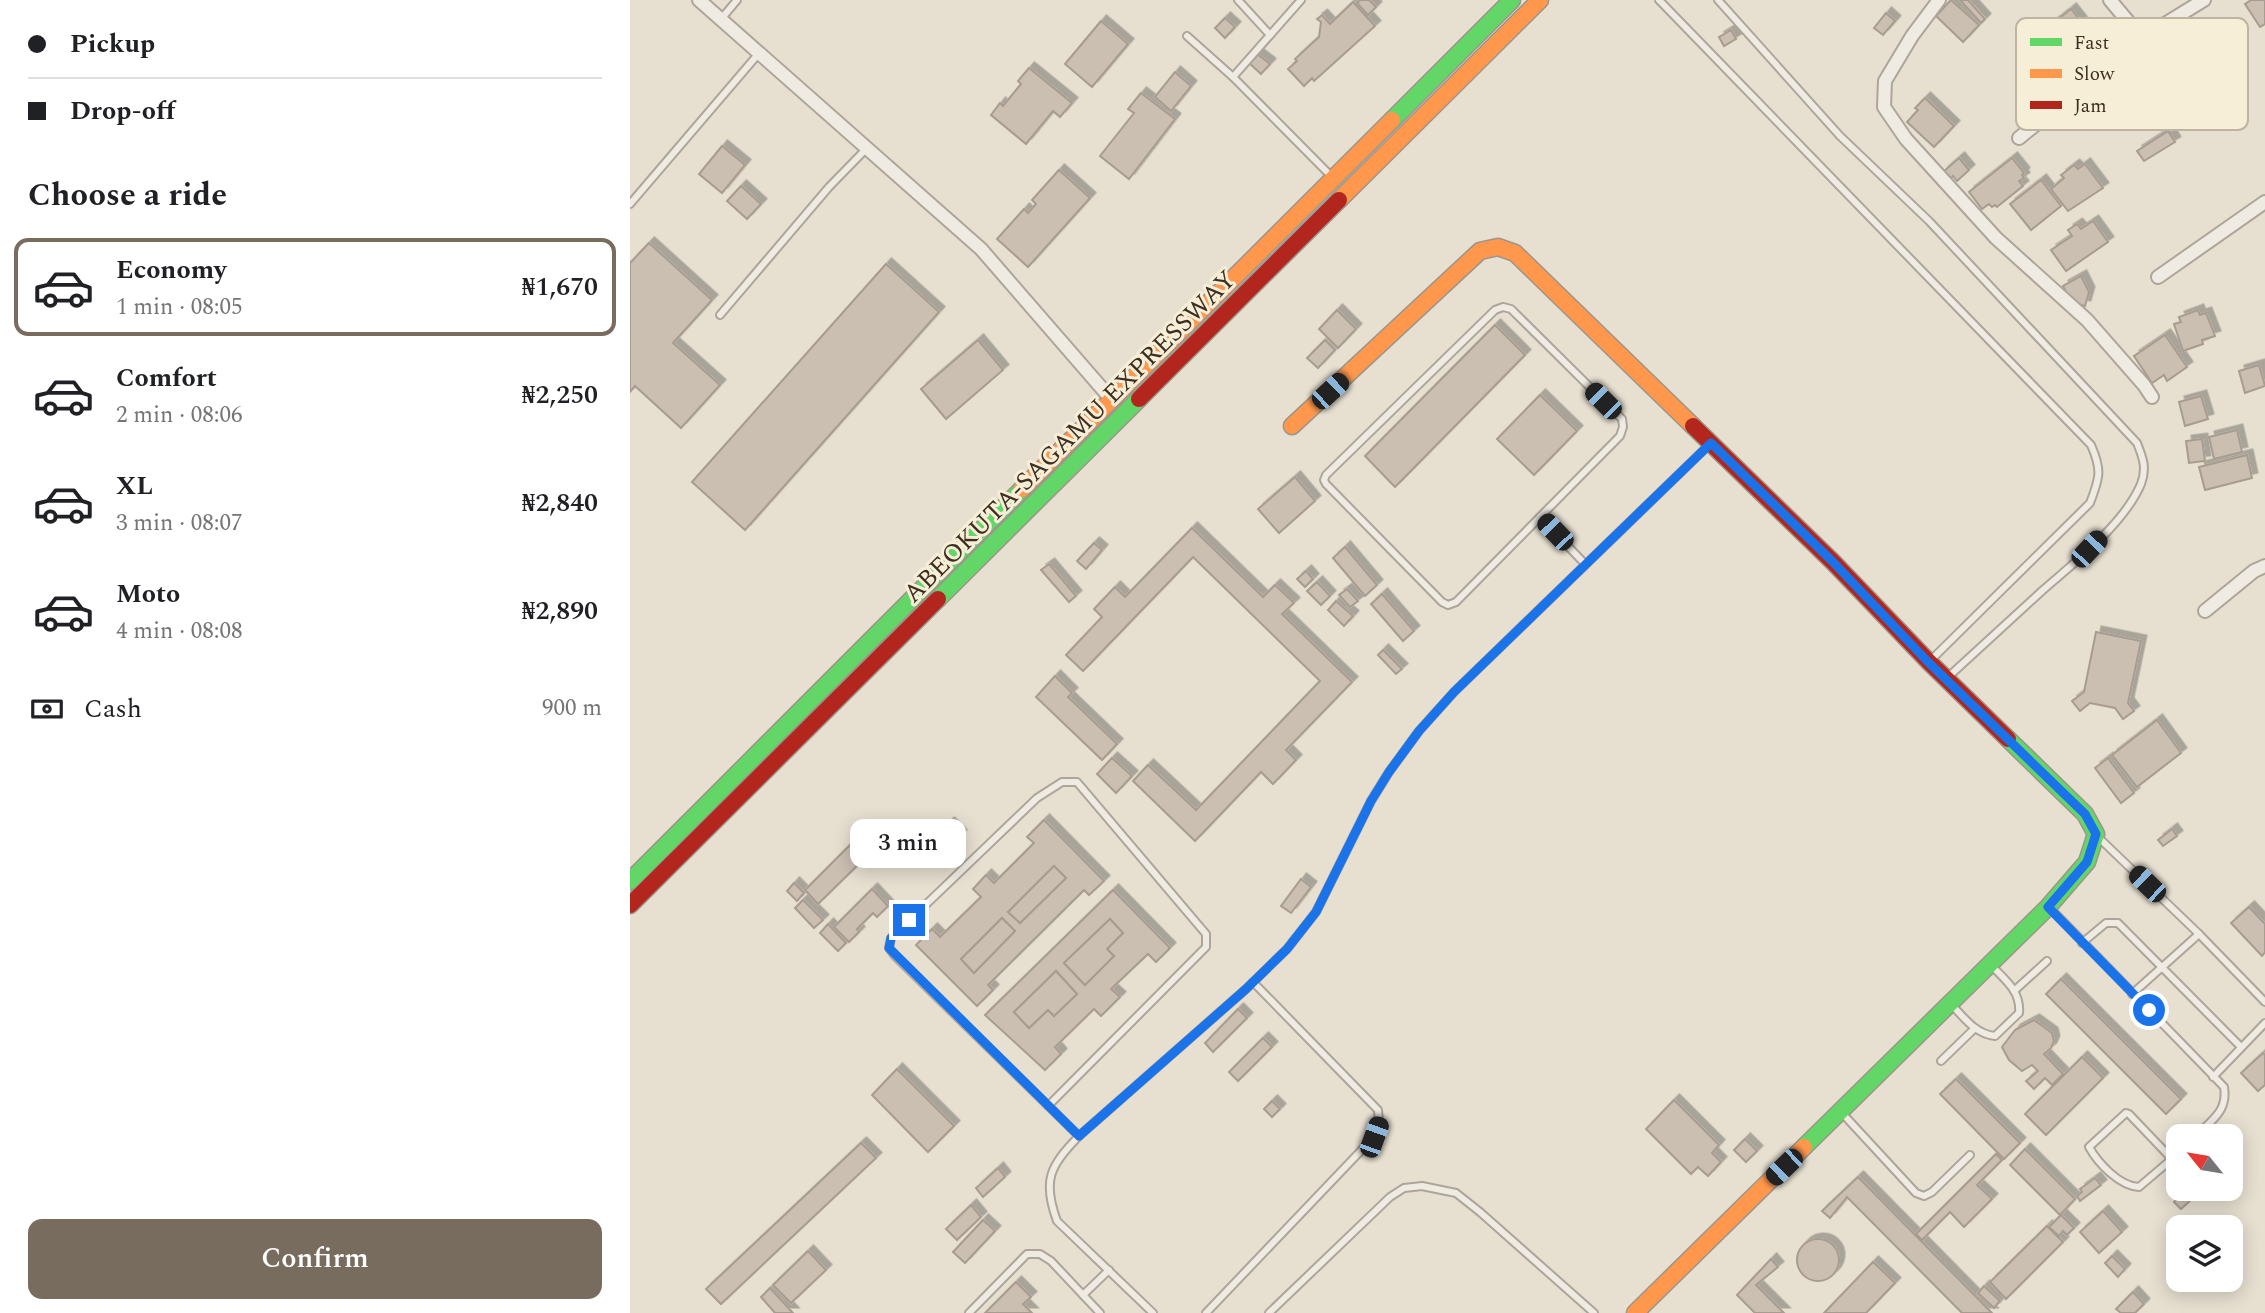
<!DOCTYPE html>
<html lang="en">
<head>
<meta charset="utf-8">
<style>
  body { margin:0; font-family:Spectral,serif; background:#f2f2f2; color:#202124; height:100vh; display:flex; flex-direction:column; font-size:26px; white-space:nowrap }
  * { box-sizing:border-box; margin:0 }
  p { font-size:23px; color:#757577 }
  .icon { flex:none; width:38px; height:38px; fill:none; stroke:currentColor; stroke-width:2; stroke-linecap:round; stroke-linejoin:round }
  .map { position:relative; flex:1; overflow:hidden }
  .panel { display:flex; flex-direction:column; background:#fff; width:630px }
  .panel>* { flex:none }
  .top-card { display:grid; align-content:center; height:154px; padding:0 28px; background:#fff }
  .needle { width:46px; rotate:300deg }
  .tools { position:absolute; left:1536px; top:1124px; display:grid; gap:14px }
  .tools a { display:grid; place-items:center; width:77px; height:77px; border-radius:14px; background:#fff; box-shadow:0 4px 18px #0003; font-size:35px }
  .end { position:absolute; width:32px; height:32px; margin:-16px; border:9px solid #1a73e8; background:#fff; box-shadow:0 0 0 4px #fff }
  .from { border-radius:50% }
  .bubble { position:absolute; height:49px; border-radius:14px; background:#fff; box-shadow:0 4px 18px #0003; font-size:23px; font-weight:600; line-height:49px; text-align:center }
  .car { position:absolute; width:21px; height:42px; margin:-21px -10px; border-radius:9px; box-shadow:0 0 5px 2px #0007; background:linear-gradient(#222 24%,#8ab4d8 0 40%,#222 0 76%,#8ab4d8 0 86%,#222 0) }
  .top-card b { display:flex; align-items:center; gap:24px; height:66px; font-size:26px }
  .top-card b+b { border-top:2px solid #e0e0e0 }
  .top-card i { width:18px; height:18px; background:#202124 }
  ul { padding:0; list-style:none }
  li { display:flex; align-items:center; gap:21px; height:98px; margin:0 14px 10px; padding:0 14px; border:4px solid transparent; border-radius:14px }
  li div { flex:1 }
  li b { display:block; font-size:26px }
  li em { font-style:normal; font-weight:600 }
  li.on { border-color:#786c5e }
  li>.icon { width:63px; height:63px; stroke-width:1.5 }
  h2 { padding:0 28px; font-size:32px; line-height:84px }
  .pay { display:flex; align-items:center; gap:18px; height:77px; padding:0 28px; font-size:26px }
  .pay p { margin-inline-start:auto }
  .cta { display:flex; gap:14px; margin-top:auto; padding:14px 28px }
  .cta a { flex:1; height:80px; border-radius:14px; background:#786c5e; color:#fff; font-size:28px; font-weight:600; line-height:80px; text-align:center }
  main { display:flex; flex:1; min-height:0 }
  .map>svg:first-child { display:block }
  .building { fill:#cbbfb2; stroke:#a89c90; stroke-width:2; fill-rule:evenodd; filter:url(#shadow) }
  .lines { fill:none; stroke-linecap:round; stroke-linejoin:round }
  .lane-casing { stroke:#ada599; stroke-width:10 }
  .street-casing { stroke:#ada599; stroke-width:16 }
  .fast-casing { stroke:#9c958a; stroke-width:19 }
  .slow-casing { stroke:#9c958a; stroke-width:19 }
  .jam-casing { stroke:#9c958a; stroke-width:19 }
  .lane { stroke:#efebe3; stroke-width:6 }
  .street { stroke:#efebe3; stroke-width:12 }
  .fast { stroke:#63d668; stroke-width:16 }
  .slow { stroke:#ff974d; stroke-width:16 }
  .jam { stroke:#b3261e; stroke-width:16 }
  .route { stroke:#1a73e8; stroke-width:9 }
  .labels { text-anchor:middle; stroke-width:6; stroke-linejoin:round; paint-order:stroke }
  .street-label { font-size:26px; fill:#3d2e20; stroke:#f7eed8 }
  .key { fill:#f7eed8; stroke:#bfb4a1; stroke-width:2 }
  .key-label { font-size:19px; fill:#3d2e20 }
</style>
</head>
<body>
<main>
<section class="panel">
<div class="top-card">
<b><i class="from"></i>Pickup</b>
<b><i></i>Drop-off</b>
</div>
<h2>Choose a ride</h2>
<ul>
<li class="on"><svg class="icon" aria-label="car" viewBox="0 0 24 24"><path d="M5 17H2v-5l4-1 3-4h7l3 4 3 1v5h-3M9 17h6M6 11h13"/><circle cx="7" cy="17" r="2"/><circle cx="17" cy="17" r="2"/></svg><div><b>Economy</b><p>1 min · 08:05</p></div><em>₦1,670</em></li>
<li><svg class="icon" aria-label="car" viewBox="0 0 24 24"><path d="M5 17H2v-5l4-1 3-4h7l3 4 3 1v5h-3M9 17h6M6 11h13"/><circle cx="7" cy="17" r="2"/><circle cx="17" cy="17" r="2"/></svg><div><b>Comfort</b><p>2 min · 08:06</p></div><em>₦2,250</em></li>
<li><svg class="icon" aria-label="car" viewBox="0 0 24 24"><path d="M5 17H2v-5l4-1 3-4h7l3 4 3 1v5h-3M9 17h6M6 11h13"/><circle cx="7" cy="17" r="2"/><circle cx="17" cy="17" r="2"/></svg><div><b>XL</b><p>3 min · 08:07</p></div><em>₦2,840</em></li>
<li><svg class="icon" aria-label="car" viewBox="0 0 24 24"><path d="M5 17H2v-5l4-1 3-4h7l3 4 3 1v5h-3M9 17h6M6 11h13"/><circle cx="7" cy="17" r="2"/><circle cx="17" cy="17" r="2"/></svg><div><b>Moto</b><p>4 min · 08:08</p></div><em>₦2,890</em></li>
</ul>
<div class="pay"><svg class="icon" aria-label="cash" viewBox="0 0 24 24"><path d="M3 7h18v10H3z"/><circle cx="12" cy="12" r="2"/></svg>Cash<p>900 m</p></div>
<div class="cta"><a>Confirm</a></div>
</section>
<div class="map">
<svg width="1635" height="1313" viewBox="0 0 1635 1313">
  <defs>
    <filter id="shadow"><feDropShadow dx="5.5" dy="-5.5" stdDeviation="0" flood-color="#0004"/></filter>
  </defs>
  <rect width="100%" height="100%" fill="#e7e0d1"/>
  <g class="building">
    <path d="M 730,0 L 739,0 L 746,7 L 738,15 L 727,3 Z"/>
    <path d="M 1321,0 L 1349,25 L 1333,42 L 1306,16 Z"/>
    <path d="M 1330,0 L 1338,0 L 1355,19 L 1351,23 Z"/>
    <path d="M 1621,0 L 1635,0 L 1635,24 L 1630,27 L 1615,4 Z"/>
    <path d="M 723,2 L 745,26 L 684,81 L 682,78 L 674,86 L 658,69 L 667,61 L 665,59 L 689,37 L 691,22 L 687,19 L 692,15 L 700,24 Z"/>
    <path d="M 1441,9 L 1463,37 L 1441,55 L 1418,27 Z"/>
    <path d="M 1256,13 L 1265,21 L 1253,35 L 1244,28 Z"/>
    <path d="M 595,18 L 605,27 L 595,38 L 585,28 Z"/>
    <path d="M 471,21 L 498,44 L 462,87 L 435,64 Z"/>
    <path d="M 1101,30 L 1106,39 L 1094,46 L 1089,37 Z"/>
    <path d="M 626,53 L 640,64 L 631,74 L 618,62 Z"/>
    <path d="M 399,68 L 442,103 L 430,117 L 423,111 L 396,144 L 361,115 L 370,103 L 373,106 L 391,84 L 388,81 Z"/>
    <path d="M 1523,68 L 1527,73 L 1533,69 L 1565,114 L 1542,130 L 1533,117 L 1530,120 L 1505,85 L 1514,79 L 1511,76 Z"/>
    <path d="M 545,72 L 561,86 L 541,111 L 525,97 Z"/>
    <path d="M 511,93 L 545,119 L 499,179 L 470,156 L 504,113 L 498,109 Z"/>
    <path d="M 1295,98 L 1324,126 L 1304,147 L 1277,122 L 1288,110 L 1285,108 Z"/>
    <path d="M 1538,131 L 1545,142 L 1514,161 L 1507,151 Z"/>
    <path d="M 92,146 L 115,165 L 92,193 L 69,174 Z"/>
    <path d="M 1329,158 L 1339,170 L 1327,181 L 1323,176 L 1320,179 L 1313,172 Z"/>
    <path d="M 1382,158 L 1394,173 L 1392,175 L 1394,178 L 1389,181 L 1393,186 L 1367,207 L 1365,205 L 1362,207 L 1359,204 L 1352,209 L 1339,192 Z"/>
    <path d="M 1455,164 L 1473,188 L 1438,211 L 1421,189 L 1434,178 L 1431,175 L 1444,165 L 1448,169 Z"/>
    <path d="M 429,170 L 460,198 L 398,267 L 367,239 L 394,209 L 398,213 L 406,204 L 402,200 Z"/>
    <path d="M 1411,180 L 1431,206 L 1401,230 L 1380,204 Z"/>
    <path d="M 111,186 L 131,204 L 117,219 L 97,201 Z"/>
    <path d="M 1463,221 L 1478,242 L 1436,271 L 1421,250 L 1442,236 L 1438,230 L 1447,224 L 1451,229 Z"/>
    <path d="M 19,243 L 82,300 L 43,343 L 90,385 L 51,428 L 5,386 L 0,392 L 0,263 Z"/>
    <path d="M 256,264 L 309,312 L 115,530 L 62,482 Z"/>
    <path d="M 1451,276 L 1459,292 L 1455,306 L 1441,302 L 1433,286 Z"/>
    <path d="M 707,310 L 726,329 L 708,348 L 689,329 Z"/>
    <path d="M 1568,310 L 1570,315 L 1576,313 L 1585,336 L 1572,340 L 1573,344 L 1553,351 L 1544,324 L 1551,322 L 1549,317 Z"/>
    <path d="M 865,325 L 895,355 L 765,487 L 735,456 Z"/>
    <path d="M 1535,335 L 1557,367 L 1537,381 L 1534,375 L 1522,383 L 1504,356 Z"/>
    <path d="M 348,340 L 373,370 L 316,419 L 291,389 Z"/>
    <path d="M 695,340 L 705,350 L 688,368 L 677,358 Z"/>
    <path d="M 1629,365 L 1635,386 L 1615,393 L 1609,371 Z"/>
    <path d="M 910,395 L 947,431 L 904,475 L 867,439 Z"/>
    <path d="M 1571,396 L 1578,419 L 1555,426 L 1549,402 Z"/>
    <path d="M 1607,430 L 1612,452 L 1584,459 L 1579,437 Z"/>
    <path d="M 1572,439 L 1575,461 L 1559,463 L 1556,441 Z"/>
    <path d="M 1617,455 L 1622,478 L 1575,490 L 1569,467 Z"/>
    <path d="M 665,477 L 685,501 L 649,533 L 628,509 Z"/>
    <path d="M 562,528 L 633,597 L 645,585 L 664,603 L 652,614 L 722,682 L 656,750 L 666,760 L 643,784 L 631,772 L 565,841 L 503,781 L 518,765 L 566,810 L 690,681 L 563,557 L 453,671 L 436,655 L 472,617 L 464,609 L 485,587 L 495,597 Z"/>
    <path d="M 464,543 L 472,550 L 456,569 L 447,561 Z"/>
    <path d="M 715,547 L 747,585 L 735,596 L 703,558 Z"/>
    <path d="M 419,564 L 446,596 L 439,602 L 411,570 Z"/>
    <path d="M 676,571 L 683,579 L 675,587 L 667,579 Z"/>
    <path d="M 687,582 L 700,596 L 691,605 L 677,591 Z"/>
    <path d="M 717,589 L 728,601 L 720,607 L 709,595 Z"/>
    <path d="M 752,594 L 784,631 L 773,641 L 741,604 Z"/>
    <path d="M 706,601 L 723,616 L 714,626 L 698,610 Z"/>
    <path d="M 1466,632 L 1511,641 L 1498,703 L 1504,711 L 1493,719 L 1485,708 L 1460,703 L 1450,711 L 1442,701 L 1454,692 Z"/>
    <path d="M 753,650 L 772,669 L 766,674 L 748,655 Z"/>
    <path d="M 425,676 L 442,693 L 438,697 L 487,744 L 472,760 L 406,697 Z"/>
    <path d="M 1527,720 L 1551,753 L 1507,787 L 1482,755 Z"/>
    <path d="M 482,758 L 502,776 L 486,793 L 467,774 Z"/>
    <path d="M 1478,758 L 1504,793 L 1491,803 L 1465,768 Z"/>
    <path d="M 414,820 L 474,881 L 459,895 L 454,890 L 358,985 L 363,990 L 347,1006 L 286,945 L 302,929 L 310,937 L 351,897 L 343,889 L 356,875 L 364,883 L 404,843 L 397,837 ZM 424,866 L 436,878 L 390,923 L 378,912 ZM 372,918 L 385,931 L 344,973 L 331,959 Z"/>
    <path d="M 319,823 L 331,835 L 318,848 L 306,836 Z"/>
    <path d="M 1542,829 L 1547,836 L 1533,846 L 1528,840 Z"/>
    <path d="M 223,842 L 237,856 L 188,904 L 175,890 Z"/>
    <path d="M 424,866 L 436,878 L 390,923 L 378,912 Z"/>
    <path d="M 671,879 L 681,887 L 661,913 L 651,906 Z"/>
    <path d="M 164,883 L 174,893 L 167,901 L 157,891 Z"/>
    <path d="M 242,889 L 258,906 L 247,917 L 243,913 L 227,929 L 229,932 L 219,942 L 204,927 Z"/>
    <path d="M 483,890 L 540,948 L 526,962 L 518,954 L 481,989 L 490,997 L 471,1016 L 464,1009 L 425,1047 L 431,1054 L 415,1070 L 355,1015 ZM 480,919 L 493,933 L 477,949 L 484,956 L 455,985 L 434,963 ZM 426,971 L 447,994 L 424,1016 L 418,1010 L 399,1028 L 384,1012 Z"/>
    <path d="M 173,900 L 193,920 L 184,928 L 165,908 Z"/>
    <path d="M 1619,907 L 1635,924 L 1635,952 L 1632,956 L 1601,923 Z"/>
    <path d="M 372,918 L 385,931 L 344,973 L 331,959 Z"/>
    <path d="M 480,919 L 493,933 L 477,949 L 484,956 L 455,985 L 434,963 Z"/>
    <path d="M 198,924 L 216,943 L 208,951 L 190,933 Z"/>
    <path d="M 426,971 L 447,994 L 424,1016 L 418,1010 L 399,1028 L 384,1012 Z"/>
    <path d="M 1431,979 L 1551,1099 L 1536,1114 L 1416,994 Z"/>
    <path d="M 608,1009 L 617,1018 L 583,1052 L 575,1043 Z"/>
    <path d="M 1404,1020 L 1422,1033 L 1424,1041 L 1421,1048 L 1414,1054 L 1433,1074 L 1422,1085 L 1415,1078 L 1404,1089 L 1396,1081 L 1408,1071 L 1402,1065 L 1392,1071 L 1379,1060 L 1372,1047 L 1385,1030 Z"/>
    <path d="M 633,1038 L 642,1047 L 608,1081 L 599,1072 Z"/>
    <path d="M 1633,1053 L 1635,1055 L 1635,1085 L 1628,1091 L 1611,1073 Z"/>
    <path d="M 1452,1057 L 1473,1078 L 1416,1135 L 1395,1114 Z"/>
    <path d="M 267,1069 L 324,1126 L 298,1152 L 242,1095 Z"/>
    <path d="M 1326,1079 L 1390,1143 L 1374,1159 L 1310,1094 Z"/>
    <path d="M 1044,1100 L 1089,1145 L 1082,1153 L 1091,1162 L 1078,1176 L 1068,1167 L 1061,1174 L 1016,1129 Z"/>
    <path d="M 642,1101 L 650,1109 L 642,1117 L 634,1109 Z"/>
    <path d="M 1115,1139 L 1127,1151 L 1116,1162 L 1104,1150 Z"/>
    <path d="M 231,1143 L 246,1158 L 91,1304 L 76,1289 Z"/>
    <path d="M 1395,1149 L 1445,1199 L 1430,1215 L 1380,1165 Z"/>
    <path d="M 1366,1154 L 1372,1160 L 1347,1185 L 1362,1199 L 1334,1227 L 1320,1212 L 1292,1240 L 1286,1234 Z"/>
    <path d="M 368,1168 L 375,1177 L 353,1197 L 346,1188 Z"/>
    <path d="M 1228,1177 L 1362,1313 L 1332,1313 L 1217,1197 L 1200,1218 L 1192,1211 Z"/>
    <path d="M 1465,1178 L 1471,1185 L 1450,1201 L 1447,1196 L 1452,1192 L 1450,1189 Z"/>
    <path d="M 1557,1189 L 1564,1197 L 1551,1209 L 1544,1202 Z"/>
    <path d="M 341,1205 L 351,1217 L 327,1240 L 316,1229 Z"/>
    <path d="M 1473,1211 L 1492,1232 L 1469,1253 L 1450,1232 Z"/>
    <path d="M 1431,1215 L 1444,1228 L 1437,1235 L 1433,1231 L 1429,1236 L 1419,1227 Z"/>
    <path d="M 353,1220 L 365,1231 L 335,1263 L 323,1252 Z"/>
    <path d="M 1417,1226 L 1433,1242 L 1376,1299 L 1360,1282 Z"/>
    <circle cx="1188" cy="1260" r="21"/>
    <path d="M 178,1251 L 196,1270 L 161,1303 L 143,1285 Z"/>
    <path d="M 1482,1256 L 1495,1269 L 1488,1277 L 1475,1263 Z"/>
    <path d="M 1141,1259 L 1148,1267 L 1126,1285 L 1154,1313 L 1125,1313 L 1107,1295 Z"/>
    <path d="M 1243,1262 L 1265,1283 L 1236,1313 L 1194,1313 Z"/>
    <path d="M 386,1282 L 401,1297 L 393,1304 L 402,1313 L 355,1313 Z"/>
    <path d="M 1354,1286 L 1370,1301 L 1364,1308 L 1348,1293 Z"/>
    <path d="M 140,1288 L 163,1313 L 145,1313 L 131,1297 Z"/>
    <path d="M 1503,1292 L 1514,1304 L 1505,1313 L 1491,1313 L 1486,1309 Z"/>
  </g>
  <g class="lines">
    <defs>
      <g id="lane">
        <path d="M 608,0 L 640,35"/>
        <path d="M 671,0 L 603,77 L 701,176"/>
        <path d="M 1029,0 L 1461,445 C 1472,470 1470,477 1460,503 L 1299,662"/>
        <path d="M 1088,0 L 1210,136 L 1299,221 L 1507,443 C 1513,458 1517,468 1511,484 C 1494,524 1445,562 1413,590 C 1381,619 1349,649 1317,678"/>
        <path d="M 92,18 L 107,0"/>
        <path d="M 557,36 L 603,77"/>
        <path d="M 0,204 L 130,52"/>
        <path d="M 873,307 L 881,309 L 992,419 L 993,427 L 990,436 L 826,602 L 818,605 L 812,602 L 696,484 L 694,480 L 696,475 L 865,310 Z"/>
        <path d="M 90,315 L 199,187 L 237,148"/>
        <path d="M 910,517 L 955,564"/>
        <path d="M 1467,836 L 1569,934 L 1635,1002"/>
        <path d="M 1420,908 L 1594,1087 C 1598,1111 1582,1120 1566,1136"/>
        <path d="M 1452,943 L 1476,923 L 1488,923 L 1611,1047"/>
        <path d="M 1384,991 L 1417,961"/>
        <path d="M 1502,994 L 1569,934"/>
        <path d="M 1322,1005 C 1335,1019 1346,1034 1365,1036 L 1389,1013 C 1391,991 1375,980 1361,965"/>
        <path d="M 1311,1061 L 1344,1029"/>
        <path d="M 1583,1077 L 1635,1023"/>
        <path d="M 418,1106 L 576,947 L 576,934 L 447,782 L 432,782 L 407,798 L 261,938 L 259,948 L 265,956 L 449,1136"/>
        <path d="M 1212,1113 L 1286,1193 L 1294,1196 L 1302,1192 L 1340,1155"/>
        <path d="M 1542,1159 L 1499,1114 L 1496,1113 L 1459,1147 C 1468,1163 1489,1186 1509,1187 L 1549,1153"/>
        <path d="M 453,1295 L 479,1270"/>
        <path d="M 339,1313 L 397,1254 L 410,1254 L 421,1261 L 470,1313"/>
        <path d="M 523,1313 L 427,1221 C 412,1180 420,1166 449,1136 L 616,989 L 657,949 L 686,912 L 741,801 L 759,772 L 789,731 L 824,692 L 1080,444"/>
        <path d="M 576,1313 L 744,1137 L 749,1122 L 748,1110 L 623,982"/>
        <path d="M 639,1313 L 760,1197 L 774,1188 L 792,1186 L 826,1193 L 850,1212 L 964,1313"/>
      </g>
      <g id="street">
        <path d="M 69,0 L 351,249 L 482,400"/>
        <path d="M 1309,0 L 1282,36 L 1255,81 L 1254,107 L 1276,139 L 1366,238 L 1457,320 L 1514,385 L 1522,397"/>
        <path d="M 1480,0 L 1512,38 L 1574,0"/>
        <path d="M 1389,138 L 1512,38"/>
        <path d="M 1528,277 L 1635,202"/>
        <path d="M 1575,611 L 1624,571 L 1635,566"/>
      </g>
      <g id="fast">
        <path d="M 762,120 L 882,0"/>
        <path d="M 308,599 L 509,399"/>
        <path d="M 0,881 L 392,489"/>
        <path d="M 1174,1147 L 1418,907 L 1457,862 L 1466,834 L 1455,814 L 1378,739"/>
      </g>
      <g id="slow">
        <path d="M 709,200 L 910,0"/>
        <path d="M 662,426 L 850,251 L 868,247 L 885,253 L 1063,426"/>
        <path d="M 392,489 L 762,120"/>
        <path d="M 1005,1313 L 1174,1147"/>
      </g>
      <g id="jam">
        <path d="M 509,399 L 709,200"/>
        <path d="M 1063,426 L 1203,562 L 1299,662 L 1378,739"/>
        <path d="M 0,905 L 308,599"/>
      </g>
    </defs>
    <use href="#lane" class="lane-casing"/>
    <use href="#street" class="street-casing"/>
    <use href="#fast" class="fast-casing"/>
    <use href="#slow" class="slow-casing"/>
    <use href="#jam" class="jam-casing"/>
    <use href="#lane" class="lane"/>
    <use href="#street" class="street"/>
    <use href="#fast" class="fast"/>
    <use href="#slow" class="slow"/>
    <use href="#jam" class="jam"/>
  </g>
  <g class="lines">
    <path class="route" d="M 279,920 L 261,938 L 259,948 L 449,1136 L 616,989 L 657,949 L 686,912 L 741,801 L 759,772 L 789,731 L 824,692 L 1081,443 L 1203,562 L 1298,662 L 1455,814 L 1466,834 L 1457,862 L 1418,907 L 1519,1010"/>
  </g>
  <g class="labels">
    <g class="street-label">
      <text transform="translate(439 436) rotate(-45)" y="9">ABEOKUTA-SAGAMU EXPRESSWAY</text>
    </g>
  </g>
  <rect x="1386" y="18" width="232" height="112" rx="10" class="key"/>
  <rect x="1400" y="38" width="32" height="8" fill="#63d668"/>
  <rect x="1400" y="69" width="32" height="9" fill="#ff974d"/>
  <rect x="1400" y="101" width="32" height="8" fill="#b3261e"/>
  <g class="key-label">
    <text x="1444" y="49">Fast</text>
    <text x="1444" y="80">Slow</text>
    <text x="1444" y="112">Jam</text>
  </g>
</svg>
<div class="tools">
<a><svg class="needle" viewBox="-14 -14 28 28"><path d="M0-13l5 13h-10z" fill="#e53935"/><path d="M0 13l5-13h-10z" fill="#757577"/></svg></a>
<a><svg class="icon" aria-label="layers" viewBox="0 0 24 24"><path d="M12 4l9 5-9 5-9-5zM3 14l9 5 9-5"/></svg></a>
</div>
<i class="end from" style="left:1519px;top:1010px"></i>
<i class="end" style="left:279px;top:920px"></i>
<div class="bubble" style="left:220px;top:819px;width:116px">3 min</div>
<i class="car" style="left:700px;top:391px;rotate:47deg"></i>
<i class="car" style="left:973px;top:401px;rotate:315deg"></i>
<i class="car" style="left:925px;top:532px;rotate:316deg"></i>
<i class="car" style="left:1459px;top:549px;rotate:43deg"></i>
<i class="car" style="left:1517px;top:884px;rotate:314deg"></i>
<i class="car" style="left:744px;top:1137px;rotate:20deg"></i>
<i class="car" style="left:1154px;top:1167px;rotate:226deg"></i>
</div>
</main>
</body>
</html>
